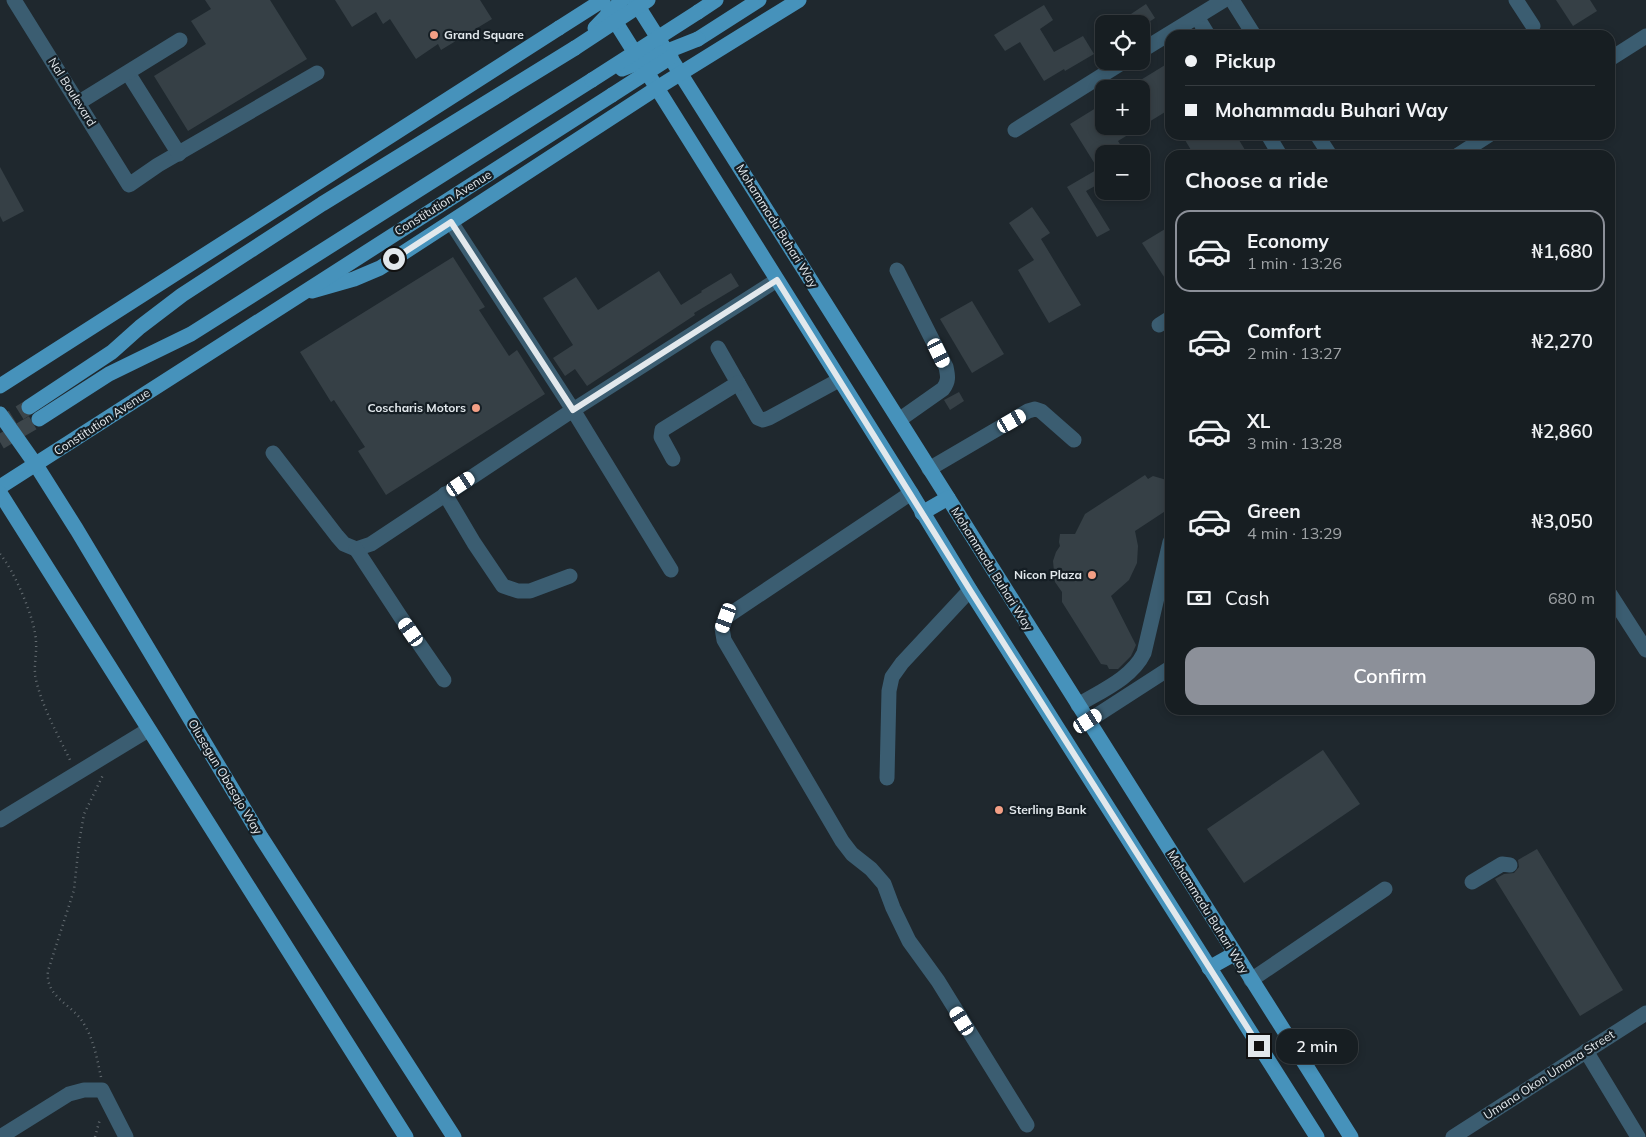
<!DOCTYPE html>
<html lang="en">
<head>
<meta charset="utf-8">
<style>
  body { margin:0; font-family:Mulish,sans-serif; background:#20272a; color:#f1f3f6; height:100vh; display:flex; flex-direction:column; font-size:19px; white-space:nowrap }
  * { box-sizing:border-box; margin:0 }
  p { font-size:16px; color:#9ea2a5 }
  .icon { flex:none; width:28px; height:28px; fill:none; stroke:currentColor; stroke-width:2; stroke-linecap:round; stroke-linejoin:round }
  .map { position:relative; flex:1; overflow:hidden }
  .side { position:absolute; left:1165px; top:150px; width:450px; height:565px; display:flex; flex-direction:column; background:#171e22; border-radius:15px; box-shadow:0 2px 8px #0003,0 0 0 1px #363c40 }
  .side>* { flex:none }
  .hud { position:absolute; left:1165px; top:30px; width:450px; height:110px; border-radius:15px; box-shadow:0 2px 8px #0003,0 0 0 1px #363c40; display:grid; align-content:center; height:110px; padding:0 20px; background:#171e22 }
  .buttons { position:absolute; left:1095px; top:15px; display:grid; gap:10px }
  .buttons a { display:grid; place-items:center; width:55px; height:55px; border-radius:10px; background:#171e22; box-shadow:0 2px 8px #0003,0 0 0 1px #363c40; font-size:25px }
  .end { position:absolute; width:22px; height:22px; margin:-11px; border:6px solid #e2e8ec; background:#111; box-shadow:0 0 0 2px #111 }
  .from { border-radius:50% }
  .bubble { position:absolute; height:35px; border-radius:15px; background:#171e22; box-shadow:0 2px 8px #0003,0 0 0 1px #363c40; font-size:16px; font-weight:600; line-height:35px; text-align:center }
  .car { position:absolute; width:15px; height:30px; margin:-15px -8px; border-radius:6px; box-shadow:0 0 4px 1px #0007; background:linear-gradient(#fff 24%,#345 0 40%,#fff 0 76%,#345 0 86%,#fff 0) }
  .hud b { display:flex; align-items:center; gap:18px; height:48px; font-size:19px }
  .hud b+b { border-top:1px solid #363c40 }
  .hud i { width:12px; height:12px; background:#f1f3f6 }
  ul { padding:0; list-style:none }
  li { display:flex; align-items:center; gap:15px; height:82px; margin:0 10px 8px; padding:0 10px; border:2px solid transparent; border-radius:15px }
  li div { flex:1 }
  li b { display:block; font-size:19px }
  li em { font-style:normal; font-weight:600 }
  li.selected { border-color:#8c9099 }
  li>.icon { width:45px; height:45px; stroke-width:1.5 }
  h2 { padding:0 20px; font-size:22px; line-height:60px }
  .pay { display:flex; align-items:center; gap:12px; height:55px; padding:0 20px; font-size:19px }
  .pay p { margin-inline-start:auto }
  .button { display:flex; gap:10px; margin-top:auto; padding:10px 20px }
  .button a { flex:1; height:58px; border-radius:15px; background:#8c9099; color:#fff; font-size:20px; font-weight:600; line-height:58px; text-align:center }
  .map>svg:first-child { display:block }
  .building { fill:#364046 }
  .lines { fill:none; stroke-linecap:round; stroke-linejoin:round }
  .major-tunnel { stroke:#3c454a; stroke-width:15; stroke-dasharray:15 8; stroke-linecap:butt }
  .path { stroke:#636b70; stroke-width:2.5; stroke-dasharray:1 4; stroke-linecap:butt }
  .minor { stroke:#3b5d71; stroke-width:15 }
  .major { stroke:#4692bb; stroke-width:15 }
  .major-bridge { stroke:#4692bb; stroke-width:15 }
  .route { stroke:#e2e8ec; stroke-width:6 }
  .poi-dot { fill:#f39f85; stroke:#151e24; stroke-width:2 }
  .labels { text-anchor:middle; stroke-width:4.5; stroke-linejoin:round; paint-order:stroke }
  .poi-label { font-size:12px; font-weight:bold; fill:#e2e8ec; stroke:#151e24; text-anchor:start }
  .street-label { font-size:12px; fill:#e2e8ec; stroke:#151e24 }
</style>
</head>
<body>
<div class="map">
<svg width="1646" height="1137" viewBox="0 0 1646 1137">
  <rect width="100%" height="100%" fill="#1f282e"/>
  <g class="building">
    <path d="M 205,0 L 270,0 L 307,59 L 188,131 L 154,76 L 206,44 L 191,21 L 211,9 Z"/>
    <path d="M 335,0 L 480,0 L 492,19 L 441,50 L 438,44 L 416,59 L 390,19 L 383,24 L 376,12 L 352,27 Z"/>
    <path d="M 1556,0 L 1590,0 L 1597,11 L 1573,26 Z"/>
    <path d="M 1146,4 L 1155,18 L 1146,24 L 1116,24 Z"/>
    <path d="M 1044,5 L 1053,20 L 1040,29 L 1054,52 L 1083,36 L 1094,54 L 1065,71 L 1064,69 L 1044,81 L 1020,42 L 1005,51 L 994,35 Z"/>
    <path d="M 1170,62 L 1170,109 L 1118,141 L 1126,154 L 1104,154 L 1104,181 L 1086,191 L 1110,230 L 1097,237 L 1067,187 L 1098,169 L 1070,124 L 1104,103 L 1104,126 L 1141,126 L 1141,89 L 1126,89 Z"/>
    <path d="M 1182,135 L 1236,135 L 1248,155 L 1194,155 Z"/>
    <path d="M 0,167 L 24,211 L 3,222 L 0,216 Z"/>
    <path d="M 1032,207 L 1050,233 L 1041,239 L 1081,305 L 1049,323 L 1018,270 L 1034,260 L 1009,223 Z"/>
    <path d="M 1170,226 L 1170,286 L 1142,243 Z"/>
    <path d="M 453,257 L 485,307 L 479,310 L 509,356 L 517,350 L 545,394 L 386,495 L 358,451 L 365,447 L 334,400 L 331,402 L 300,352 Z"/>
    <path d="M 659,271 L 681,305 L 702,292 L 701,291 L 731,273 L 739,286 L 694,313 L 695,315 L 587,386 L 575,369 L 565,376 L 553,358 L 573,345 L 543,298 L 576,277 L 598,310 Z"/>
    <path d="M 972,301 L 1004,354 L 972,373 L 940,319 Z"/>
    <path d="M 959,392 L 964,401 L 950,410 L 944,400 Z"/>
    <path d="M 1145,475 L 1148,479 L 1153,476 L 1170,481 L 1170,508 L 1135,531 L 1138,546 L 1137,563 L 1129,580 L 1111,596 L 1136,645 L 1131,656 L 1118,669 L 1109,669 L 1107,665 L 1101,664 L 1062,602 L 1062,592 L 1055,582 L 1053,561 L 1056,552 L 1060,546 L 1059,542 L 1060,534 L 1075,534 L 1085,514 Z"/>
    <path d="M 1323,750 L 1360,804 L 1244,883 L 1207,829 Z"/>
    <path d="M 1537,849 L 1623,990 L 1580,1016 L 1495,879 L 1504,874 L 1514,873 L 1519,867 L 1518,860 Z"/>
  </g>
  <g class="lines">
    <g class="major-tunnel">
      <path d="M 0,425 L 29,407"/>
      <path d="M 0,442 L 39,419"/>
    </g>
    <g class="path">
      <path d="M 0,554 C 14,570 36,621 36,642 C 37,655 33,667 36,680 C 43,709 58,735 71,762"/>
      <path d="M 101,1077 C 97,1059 94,1040 84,1024 C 73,1004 45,998 48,971 L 74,890 L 79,843 L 84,814 L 103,775"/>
      <path d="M 95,1137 L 100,1119"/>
    </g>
    <g class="minor">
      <path d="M 14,0 L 129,185 L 158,165 L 317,73"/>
      <path d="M 1232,0 L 1254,35"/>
      <path d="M 1516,0 L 1533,26"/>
      <path d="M 1197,17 L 1208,35"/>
      <path d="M 1141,51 L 1224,0"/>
      <path d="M 1610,59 L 1646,36"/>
      <path d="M 128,73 L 179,154"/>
      <path d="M 78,103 L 180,40"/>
      <path d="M 1015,130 L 1125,61"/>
      <path d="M 1268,135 L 1280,155"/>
      <path d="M 1317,135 L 1330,155"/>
      <path d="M 1458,155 L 1489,135"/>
      <path d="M 451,222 L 573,410 L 777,280"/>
      <path d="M 897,270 L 946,367 C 948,376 949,381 943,389 L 899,420"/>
      <path d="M 1159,325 L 1170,318"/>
      <path d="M 718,348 L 758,418 L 763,420 L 769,418 L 839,380"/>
      <path d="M 273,453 L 337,536 L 344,544 L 356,549 L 371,544 L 573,410 L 671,570"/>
      <path d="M 673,459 L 661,437 L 662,430 L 738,383"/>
      <path d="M 929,469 L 1028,411 L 1035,409 L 1041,411 L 1074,440"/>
      <path d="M 911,493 L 726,617 L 722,628 L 724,640 L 842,841 L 852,854 L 871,869 L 884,884 L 893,908 L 909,941 L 938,981 L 1027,1125"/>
      <path d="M 445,494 L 474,543 L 503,586 L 518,591 L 530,591 L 570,576"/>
      <path d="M 356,549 L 400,616 L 444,680"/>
      <path d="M 1610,594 L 1646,650"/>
      <path d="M 1078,705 C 1101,691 1132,678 1144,653 L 1170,542"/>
      <path d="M 1088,721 L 1170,668"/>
      <path d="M 887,778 L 889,691 L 892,677 L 902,663 L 970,590"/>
      <path d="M 0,820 L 148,730"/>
      <path d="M 1472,882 L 1502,864 L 1510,865"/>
      <path d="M 1251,980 L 1385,889"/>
      <path d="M 1586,1051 L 1638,1137"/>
      <path d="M 0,1137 L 69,1094 L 84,1090 L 102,1090 L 126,1137"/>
      <path d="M 1453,1137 L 1646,1013"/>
    </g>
    <g class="major">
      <path d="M 634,0 L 1351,1137"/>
      <path d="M 608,10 L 911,493 L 970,590 L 1317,1137"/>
      <path d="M 698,12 L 716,0"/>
      <path d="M 698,39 L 759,0"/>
      <path d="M 312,291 L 354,279 L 380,268 L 657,88 L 799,0"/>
      <path d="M 0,386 L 559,28"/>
      <path d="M 29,407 L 112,352 L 140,327 L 182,295 L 322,204 L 575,48"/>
      <path d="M 0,414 L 36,465 L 77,530 L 261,837 L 454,1137"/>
      <path d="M 39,419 L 109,374 L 191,334 L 592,80"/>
      <path d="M 0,487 L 612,95"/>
      <path d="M 0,493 L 406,1137"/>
      <path d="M 922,513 L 948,498"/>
      <path d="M 1209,968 L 1234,954"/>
    </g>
    <g class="major-bridge">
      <path d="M 559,28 L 603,0"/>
      <path d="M 595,28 L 622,0"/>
      <path d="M 575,48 L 648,0"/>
      <path d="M 622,69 L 698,39"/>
      <path d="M 592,80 L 698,12"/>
      <path d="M 612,95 L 671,57"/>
    </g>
  </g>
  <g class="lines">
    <path class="route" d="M 394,259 L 451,222 L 573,410 L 777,280 L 970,590 L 1259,1046"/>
  </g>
  <g class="poi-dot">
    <circle cx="434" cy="35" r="5"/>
    <circle cx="476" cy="408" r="5"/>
    <circle cx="1092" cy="575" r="5"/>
    <circle cx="999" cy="810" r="5"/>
  </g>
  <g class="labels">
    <g class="poi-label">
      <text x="444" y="39">Grand Square</text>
      <text x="466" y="412" text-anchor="end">Coscharis Motors</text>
      <text x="1082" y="579" text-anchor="end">Nicon Plaza</text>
      <text x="1009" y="814">Sterling Bank</text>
    </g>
    <g class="street-label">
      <text transform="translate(72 92) rotate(58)" y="4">Nal Boulevard</text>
      <text transform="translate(443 203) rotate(-32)" y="4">Constitution Avenue</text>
      <text transform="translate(777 226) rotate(58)" y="4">Mohammadu Buhari Way</text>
      <text transform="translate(102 422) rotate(-33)" y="4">Constitution Avenue</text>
      <text transform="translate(992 569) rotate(58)" y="4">Mohammadu Buhari Way</text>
      <text transform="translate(225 777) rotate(59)" y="4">Olusegun Obasajo Way</text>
      <text transform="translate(1208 912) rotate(58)" y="4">Mohammadu Buhari Way</text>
      <text transform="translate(1549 1075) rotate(-33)" y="4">Umana Okon Umana Street</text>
    </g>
  </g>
</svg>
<div class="buttons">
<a><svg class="icon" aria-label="locate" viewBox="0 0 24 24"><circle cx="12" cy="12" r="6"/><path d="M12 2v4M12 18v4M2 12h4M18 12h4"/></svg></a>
<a>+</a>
<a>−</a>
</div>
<i class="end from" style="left:394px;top:259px"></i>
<i class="end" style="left:1259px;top:1046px"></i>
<div class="bubble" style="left:1276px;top:1029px;width:82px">2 min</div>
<i class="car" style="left:939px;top:353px;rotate:154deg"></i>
<i class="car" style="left:1012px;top:421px;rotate:60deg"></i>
<i class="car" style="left:461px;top:484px;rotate:56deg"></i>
<i class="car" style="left:726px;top:618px;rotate:200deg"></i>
<i class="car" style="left:411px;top:632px;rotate:325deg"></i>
<i class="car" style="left:1088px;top:721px;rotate:57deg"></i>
<i class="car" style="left:962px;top:1021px;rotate:328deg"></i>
<div class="hud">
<b><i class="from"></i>Pickup</b>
<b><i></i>Mohammadu Buhari Way</b>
</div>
<section class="side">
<h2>Choose a ride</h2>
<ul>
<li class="selected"><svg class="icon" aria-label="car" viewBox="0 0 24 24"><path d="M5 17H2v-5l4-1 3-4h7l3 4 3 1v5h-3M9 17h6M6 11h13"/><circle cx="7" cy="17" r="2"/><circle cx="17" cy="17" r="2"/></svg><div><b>Economy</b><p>1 min · 13:26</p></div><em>₦1,680</em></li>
<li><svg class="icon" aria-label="car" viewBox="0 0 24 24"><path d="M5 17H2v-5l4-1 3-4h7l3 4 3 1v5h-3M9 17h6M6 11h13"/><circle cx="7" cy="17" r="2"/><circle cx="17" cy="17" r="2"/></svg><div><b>Comfort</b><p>2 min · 13:27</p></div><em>₦2,270</em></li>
<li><svg class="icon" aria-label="car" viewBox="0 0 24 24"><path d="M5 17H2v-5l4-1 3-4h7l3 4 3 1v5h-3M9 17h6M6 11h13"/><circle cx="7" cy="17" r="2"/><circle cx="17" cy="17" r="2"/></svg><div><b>XL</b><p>3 min · 13:28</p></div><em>₦2,860</em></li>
<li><svg class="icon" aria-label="car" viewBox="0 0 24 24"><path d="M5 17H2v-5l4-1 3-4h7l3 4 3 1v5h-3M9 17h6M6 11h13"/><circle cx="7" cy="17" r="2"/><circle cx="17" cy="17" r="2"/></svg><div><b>Green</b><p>4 min · 13:29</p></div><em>₦3,050</em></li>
</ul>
<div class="pay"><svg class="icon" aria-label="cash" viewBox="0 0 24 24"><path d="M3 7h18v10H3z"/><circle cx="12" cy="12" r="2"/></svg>Cash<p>680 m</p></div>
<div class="button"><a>Confirm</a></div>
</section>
</div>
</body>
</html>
